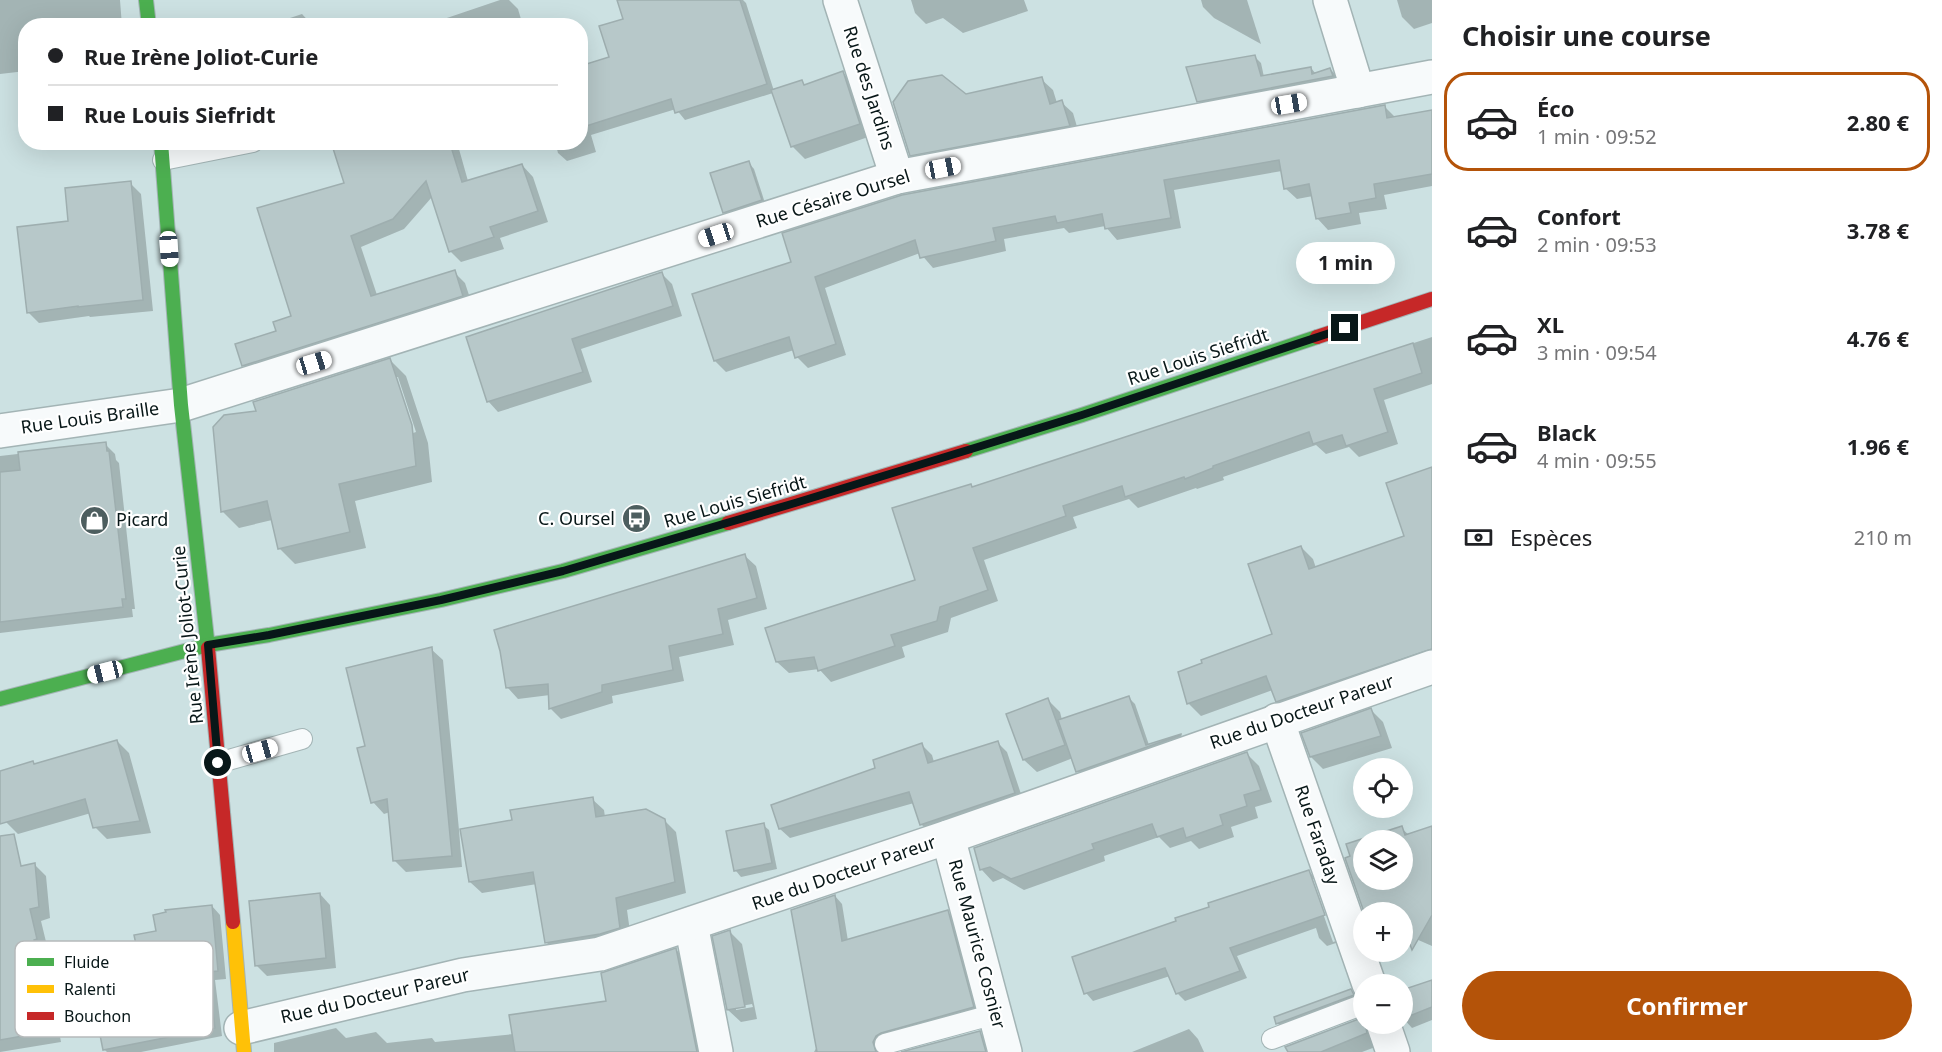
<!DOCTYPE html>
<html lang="fr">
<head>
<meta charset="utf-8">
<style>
  body { margin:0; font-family:"Noto Sans",sans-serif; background:#f6f6f6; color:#202124; height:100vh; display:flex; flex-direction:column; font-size:22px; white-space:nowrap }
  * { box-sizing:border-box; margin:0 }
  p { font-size:20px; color:#757577 }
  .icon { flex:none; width:33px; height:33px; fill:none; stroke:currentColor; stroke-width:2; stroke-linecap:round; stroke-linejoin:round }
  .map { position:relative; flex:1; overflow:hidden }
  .side { display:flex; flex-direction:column; background:#fff; width:510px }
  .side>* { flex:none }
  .guide { position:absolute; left:18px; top:18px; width:570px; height:132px; border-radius:24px; box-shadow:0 6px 24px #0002; display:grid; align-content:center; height:132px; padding:0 30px; background:#fff }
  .fabs { position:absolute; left:1353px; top:758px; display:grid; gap:12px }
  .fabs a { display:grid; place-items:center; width:60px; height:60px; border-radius:50%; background:#fff; box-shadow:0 6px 24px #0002; font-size:30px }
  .end { position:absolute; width:27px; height:27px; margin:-14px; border:8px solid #081718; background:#fff; box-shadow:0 0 0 3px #fff }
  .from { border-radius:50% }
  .bubble { position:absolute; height:42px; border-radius:21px; background:#fff; box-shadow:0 6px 24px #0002; font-size:20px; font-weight:700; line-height:42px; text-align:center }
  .car { position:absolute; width:18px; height:36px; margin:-18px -9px; border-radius:8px; box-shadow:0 0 4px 2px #0007; background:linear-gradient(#fff 24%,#345 0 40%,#fff 0 76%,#345 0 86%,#fff 0) }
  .guide b { display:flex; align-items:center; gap:21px; height:57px; font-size:22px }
  .guide b+b { border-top:2px solid #e0e0e0 }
  .guide i { width:15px; height:15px; background:#202124 }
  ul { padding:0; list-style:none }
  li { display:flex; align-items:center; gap:18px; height:99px; margin:0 12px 9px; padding:0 18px; border:3px solid transparent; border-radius:24px }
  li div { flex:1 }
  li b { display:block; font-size:22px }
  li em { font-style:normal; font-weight:700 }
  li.on { border-color:#b45309 }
  li>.icon { width:54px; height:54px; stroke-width:1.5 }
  h2 { padding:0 30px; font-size:27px; line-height:72px }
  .pay { display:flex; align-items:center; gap:15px; height:66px; padding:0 30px; font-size:22px }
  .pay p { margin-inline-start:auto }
  .primary-button { display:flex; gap:12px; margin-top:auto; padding:12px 30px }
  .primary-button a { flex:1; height:69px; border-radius:36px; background:#b45309; color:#fff; font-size:24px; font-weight:700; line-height:69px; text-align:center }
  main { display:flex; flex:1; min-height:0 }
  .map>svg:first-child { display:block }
  .shadow { fill:#0003; fill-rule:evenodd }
  .building { fill:#b7c8c9; stroke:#9eaeaf; stroke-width:1.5; fill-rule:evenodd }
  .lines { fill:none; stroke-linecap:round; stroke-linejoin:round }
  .lane-casing { stroke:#a3b4b5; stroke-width:22 }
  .street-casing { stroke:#a3b4b5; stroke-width:36 }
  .fast-casing { stroke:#a3b4b5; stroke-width:16 }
  .slow-casing { stroke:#a3b4b5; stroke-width:16 }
  .jam-casing { stroke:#a3b4b5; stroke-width:16 }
  .lane { stroke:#f7fafb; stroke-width:20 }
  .street { stroke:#f7fafb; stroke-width:33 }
  .fast { stroke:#4caf50; stroke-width:14 }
  .slow { stroke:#ffc107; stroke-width:14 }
  .jam { stroke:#c62828; stroke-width:14 }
  .route { stroke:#081718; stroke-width:8 }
  .labels { text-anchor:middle; stroke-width:4.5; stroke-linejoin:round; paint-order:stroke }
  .street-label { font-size:18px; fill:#081718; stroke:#fff }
  .poi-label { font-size:18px; fill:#081718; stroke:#fff; text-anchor:end }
  .key { fill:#fff; stroke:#b5b9ba; stroke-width:1.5 }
  .key-label { font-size:16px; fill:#081718 }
</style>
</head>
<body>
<main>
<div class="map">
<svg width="1432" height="1052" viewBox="0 0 1432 1052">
  <rect width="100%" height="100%" fill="#cce1e2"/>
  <g class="shadow">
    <path d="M 0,0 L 120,0 L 122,26 L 26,26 L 26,71 L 0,74 Z"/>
    <path d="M 500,0 L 509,0 L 518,9 L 523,26 L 439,26 L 438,21 Z"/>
    <path d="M 638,0 L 743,0 L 746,3 L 774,91 L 801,82 L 806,86 L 843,73 L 855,85 L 871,136 L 805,159 L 792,146 L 773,93 L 685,120 L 676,109 L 591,135 L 596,152 L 567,161 L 558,153 L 555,142 L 580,142 L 580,68 L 611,58 L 625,20 Z"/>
    <path d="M 911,0 L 1024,0 L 1028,11 L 963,33 L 943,18 L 926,24 L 915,13 Z"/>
    <path d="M 1201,0 L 1247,0 L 1261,44 L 1214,18 L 1203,7 Z"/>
    <path d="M 1397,0 L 1432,0 L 1432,23 L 1414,29 L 1402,17 Z"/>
    <path d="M 302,14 L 313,26 L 266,26 Z"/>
    <path d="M 1255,57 L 1261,63 L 1264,77 L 1311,68 L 1316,74 L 1330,69 L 1336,75 L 1338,82 L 1204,107 L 1198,101 Z"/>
    <path d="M 1041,79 L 1053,90 L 1057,103 L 1061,102 L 1073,113 L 1080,137 L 923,166 L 911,155 L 966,95 Z"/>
    <path d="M 1385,107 L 1396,118 L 1432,111 L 1432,186 L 1384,195 L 1387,209 L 1359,213 L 1361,224 L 1328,230 L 1317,218 L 1313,196 L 1297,199 L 1285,188 L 1282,171 L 1174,190 L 1181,228 L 1117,240 L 1105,226 L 1069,233 L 1064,228 L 1004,239 L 1006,251 L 933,268 L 920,253 L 825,288 L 846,355 L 808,368 L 797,357 L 794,350 L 726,372 L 715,361 L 694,295 Z"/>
    <path d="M 457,142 L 468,181 L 522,165 L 533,177 L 548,222 L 500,238 L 504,249 L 461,262 L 450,251 L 432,197 L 404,229 L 361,247 L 377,295 L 454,272 L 465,283 L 473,307 L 254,376 L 243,365 L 292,317 L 346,184 Z"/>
    <path d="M 749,163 L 754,169 L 766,206 L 730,218 L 724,212 Z"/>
    <path d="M 130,183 L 141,194 L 153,311 L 90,317 L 89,316 L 39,323 L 28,312 L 70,223 Z"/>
    <path d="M 662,274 L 672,284 L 682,316 L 581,349 L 592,382 L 498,412 L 488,401 L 467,338 Z"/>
    <path d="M 1432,337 L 1432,384 L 1384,400 L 1398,444 L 1359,457 L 1349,447 L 1326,454 L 1316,445 L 1223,477 L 1224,480 L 1197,489 L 1196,488 L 1138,508 L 1129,499 L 1073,517 L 1077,528 L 984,560 L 998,601 L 951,618 L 948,632 L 902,647 L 905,657 L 903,658 L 831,682 L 819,669 L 789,673 L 777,662 L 917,580 L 973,488 Z"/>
    <path d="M 390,360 L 406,376 L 428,443 L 432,482 L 355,501 L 366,548 L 295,564 L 279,548 L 272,520 L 239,528 L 223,512 L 214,427 L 258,413 ZM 395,377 L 398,377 L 416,432 L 413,433 Z"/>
    <path d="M 105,444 L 115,454 L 116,460 L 119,463 L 135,609 L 132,609 L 133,617 L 0,633 L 0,456 Z"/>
    <path d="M 1432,468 L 1432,663 L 1290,713 L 1278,701 L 1273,690 L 1201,716 L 1189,704 L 1179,673 L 1274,635 L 1301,547 L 1313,559 L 1316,568 L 1406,537 L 1388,484 Z"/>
    <path d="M 744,555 L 756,566 L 767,609 L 728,620 L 734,645 L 679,657 L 684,681 L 612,696 L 613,703 L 561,719 L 550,708 L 550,695 L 518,699 L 507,687 L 502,651 Z"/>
    <path d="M 431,649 L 443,660 L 459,830 L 514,821 L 592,799 L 604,810 L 605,817 L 664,820 L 676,832 L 686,893 L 627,910 L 631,939 L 558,954 L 547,943 L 537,884 L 482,893 L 470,882 L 461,830 L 459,830 L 462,867 L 406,872 L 394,860 L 390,812 L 384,814 L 373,802 L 367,747 Z"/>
    <path d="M 1129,698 L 1135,704 L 1149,745 L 1180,735 L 1186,741 L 1083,777 L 1078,771 L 1073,758 L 1037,772 L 1024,760 L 1008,715 L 1048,700 L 1060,712 L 1062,720 Z"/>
    <path d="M 1371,710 L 1383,722 L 1392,748 L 1323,769 L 1311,757 Z"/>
    <path d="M 117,741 L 129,753 L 151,833 L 107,839 L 95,827 L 91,813 L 18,834 L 6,822 L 0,802 L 0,772 L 35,766 Z"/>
    <path d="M 997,742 L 1007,752 L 1024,803 L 931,834 L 921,824 L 914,803 L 790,838 L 780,829 L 877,769 L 922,745 L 932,755 L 934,762 Z"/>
    <path d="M 1247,754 L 1259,766 L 1272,802 L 1255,807 L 1258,818 L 1231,827 L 1234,837 L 1199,849 L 1191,841 L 1170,848 L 1159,837 L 1104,856 L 1105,861 L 1024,890 L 1003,878 L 993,882 L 981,869 Z"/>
    <path d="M 763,825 L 769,830 L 777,869 L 741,877 L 736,871 L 727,833 Z"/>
    <path d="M 1432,827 L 1432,946 L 1416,939 L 1405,923 L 1402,924 L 1402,912 L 1365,912 L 1364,879 L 1402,879 L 1402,840 L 1365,840 L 1401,828 L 1409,835 Z"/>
    <path d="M 35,865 L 46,876 L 50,918 L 41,921 L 48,950 L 44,951 L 61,1042 L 0,1052 L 0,872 Z"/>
    <path d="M 1309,872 L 1317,879 L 1339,942 L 1327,946 L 1319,938 L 1316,928 L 1237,956 L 1247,978 L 1185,1001 L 1177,993 L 1170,976 L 1093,1001 L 1086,993 L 1178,922 ZM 1311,879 L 1314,879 L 1336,941 L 1333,942 Z"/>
    <path d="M 320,894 L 330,905 L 336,968 L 267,976 L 257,966 Z"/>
    <path d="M 835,896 L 842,904 L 848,941 L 948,912 L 955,920 L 981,1015 L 881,1052 L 814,1052 L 818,1045 Z"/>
    <path d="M 212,906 L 220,915 L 226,979 L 215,980 L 222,1036 L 141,1052 L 107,1052 L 104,1049 L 147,989 L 157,932 Z"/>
    <path d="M 730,932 L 742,944 L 757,1019 L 741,1022 L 728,1010 ZM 752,1004 L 753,1007 L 736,1010 L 736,1007 Z"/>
    <path d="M 676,950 L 687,960 L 705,1052 L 274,1052 L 274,1043 L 336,1028 L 346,1038 L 376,1032 L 387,1043 L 432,1038 L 435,1042 L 514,1034 L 608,1002 Z"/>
    <path d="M 1432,982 L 1432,1020 L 1412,1028 L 1403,1018 L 1402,991 Z"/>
    <path d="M 1350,990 L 1359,1001 L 1284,1029 L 1278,1024 L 1276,1018 Z"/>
    <path d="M 1364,1023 L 1371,1023 L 1378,1046 L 1362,1052 L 1289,1052 Z"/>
    <path d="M 1189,1029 L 1198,1039 L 1204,1052 L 1132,1052 Z"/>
    <path d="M 979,1032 L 987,1040 L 990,1052 L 907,1052 Z"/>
  </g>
  <g class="building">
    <path d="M 617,0 L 740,0 L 767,84 L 675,113 L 671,99 L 580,128 L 580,66 L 609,57 L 599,26 L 623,19 Z"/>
    <path d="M 1255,55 L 1261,76 L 1311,67 L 1312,74 L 1330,68 L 1333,76 L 1197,102 L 1186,67 Z"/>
    <path d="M 843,71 L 860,124 L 791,147 L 771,90 L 802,80 L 804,85 Z"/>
    <path d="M 942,75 L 966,94 L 1042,77 L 1050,104 L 1062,100 L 1070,126 L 910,156 L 893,102 L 908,81 Z"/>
    <path d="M 1385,105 L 1387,118 L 1432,110 L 1432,174 L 1374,184 L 1376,198 L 1349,203 L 1351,213 L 1316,219 L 1309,184 L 1284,189 L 1279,160 L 1164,180 L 1171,218 L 1105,229 L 1102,214 L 1057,223 L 1055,216 L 993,228 L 996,241 L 920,258 L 915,240 L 815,277 L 836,344 L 795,358 L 789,337 L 714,361 L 692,294 L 791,262 L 782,233 L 902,195 Z"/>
    <path d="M 331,142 L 458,142 L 452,150 L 462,182 L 522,164 L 538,211 L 490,227 L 494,237 L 449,252 L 426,181 L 393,219 L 351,236 L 371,296 L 455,270 L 463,296 L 242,366 L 235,344 L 276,331 L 273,322 L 291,316 L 257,208 L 344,183 Z"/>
    <path d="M 749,161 L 762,200 L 723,213 L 710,173 Z"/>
    <path d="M 131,181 L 143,300 L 78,307 L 78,306 L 27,313 L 17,227 L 68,221 L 65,188 Z"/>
    <path d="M 662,272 L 673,306 L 572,339 L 583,372 L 487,402 L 466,337 Z"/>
    <path d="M 1413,343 L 1422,373 L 1374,389 L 1388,432 L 1346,446 L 1342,435 L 1313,444 L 1309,432 L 1213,466 L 1213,468 L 1185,479 L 1184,477 L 1125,497 L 1122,486 L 1063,506 L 1066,516 L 973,548 L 988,590 L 940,607 L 937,621 L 891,635 L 895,646 L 818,671 L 814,657 L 776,662 L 765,628 L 915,580 L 892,508 L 971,484 L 972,487 Z"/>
    <path d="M 390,358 L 412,425 L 416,466 L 339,484 L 350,532 L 278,549 L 267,501 L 221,512 L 213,427 L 224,415 L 256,411 L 253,402 Z"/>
    <path d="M 106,442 L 107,451 L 109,451 L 126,599 L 122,599 L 123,607 L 0,622 L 0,472 L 20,470 L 18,452 Z"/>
    <path d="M 1432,467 L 1432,649 L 1276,702 L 1266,676 L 1187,704 L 1178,672 L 1202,663 L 1201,660 L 1272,634 L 1248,564 L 1301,546 L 1309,569 L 1404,536 L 1386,483 Z"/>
    <path d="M 745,554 L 757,598 L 718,609 L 723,634 L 669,646 L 673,670 L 602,685 L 602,692 L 549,709 L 548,684 L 506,688 L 500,651 L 494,630 Z"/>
    <path d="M 432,647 L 452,856 L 393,861 L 387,799 L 371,803 L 357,748 L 365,746 L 346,668 Z"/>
    <path d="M 1129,696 L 1146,745 L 1181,734 L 1181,735 L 1076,772 L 1058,720 Z"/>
    <path d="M 1048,698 L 1065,745 L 1023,760 L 1006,714 Z"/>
    <path d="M 1371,708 L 1381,736 L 1310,757 L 1301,733 Z"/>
    <path d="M 117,740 L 140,821 L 93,828 L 85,799 L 0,824 L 0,771 L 33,761 L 34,764 Z"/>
    <path d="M 998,741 L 1015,793 L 920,825 L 909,792 L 779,829 L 771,805 L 875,768 L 873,760 L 922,743 L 928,763 Z"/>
    <path d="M 1247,752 L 1261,790 L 1244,795 L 1247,806 L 1220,815 L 1223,825 L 1186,838 L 1183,828 L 1157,837 L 1152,824 L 1092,844 L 1094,849 L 1011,879 L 990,867 L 980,870 L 974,848 Z"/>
    <path d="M 593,797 L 596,817 L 646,809 L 665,819 L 675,882 L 616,898 L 620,928 L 600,934 L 545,943 L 533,872 L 469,882 L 460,829 L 512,820 L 510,810 Z"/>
    <path d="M 764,823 L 772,863 L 734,871 L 726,831 Z"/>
    <path d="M 1402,826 L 1405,835 L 1432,826 L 1432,915 L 1412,950 L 1402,922 L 1402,912 L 1364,912 L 1345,858 L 1350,856 L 1346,844 ZM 1364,840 L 1402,840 L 1402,879 L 1364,879 Z"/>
    <path d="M 14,834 L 21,866 L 35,863 L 39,907 L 30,909 L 37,939 L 34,940 L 51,1031 L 0,1040 L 0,836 Z"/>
    <path d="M 1309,870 L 1325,915 L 1230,948 L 1240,971 L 1176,994 L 1165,968 L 1084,994 L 1072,957 L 1176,921 L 1175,918 L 1209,907 L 1208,903 Z"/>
    <path d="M 320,893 L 326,958 L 255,966 L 249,901 Z"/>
    <path d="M 835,895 L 842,941 L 948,910 L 974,1007 L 881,1033 L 876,1036 L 873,1042 L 876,1052 L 817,1052 L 791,910 Z"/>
    <path d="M 212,905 L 218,971 L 208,972 L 215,1028 L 103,1050 L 94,1005 L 139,998 L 137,989 L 145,987 L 134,935 L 156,931 L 153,915 L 166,912 L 165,910 Z"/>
    <path d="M 730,930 L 745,1007 L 727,1010 L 712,936 Z"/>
    <path d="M 676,948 L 697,1052 L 515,1052 L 509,1015 L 606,1001 L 601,973 Z"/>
    <path d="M 1432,980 L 1432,1007 L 1402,1019 L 1402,990 Z"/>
    <path d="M 1351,989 L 1354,995 L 1276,1024 L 1274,1017 Z"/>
    <path d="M 1364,1017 L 1367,1033 L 1321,1052 L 1288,1052 L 1285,1047 Z"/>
    <path d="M 980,1031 L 986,1052 L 901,1052 Z"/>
  </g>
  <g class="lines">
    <defs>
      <g id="lane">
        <path d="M 163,160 L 253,142"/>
        <path d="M 218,763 L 302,739"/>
        <path d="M 1272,1039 L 1364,1004"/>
        <path d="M 885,1044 L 995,1014"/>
      </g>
      <g id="street">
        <path d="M 840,0 L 897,177"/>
        <path d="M 1330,0 L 1358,91"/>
        <path d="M 0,431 L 181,405 L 897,177 L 1432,77"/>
        <path d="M 1277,720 L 1369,984"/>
        <path d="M 948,837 L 1005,1052"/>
        <path d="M 691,924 L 716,1052"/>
        <path d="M 1383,1023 L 1393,1052"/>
        <path d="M 241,1028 L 463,975 L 600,954 L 948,837 L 1432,667"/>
      </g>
      <g id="fast">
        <path d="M 146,0 L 149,26"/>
        <path d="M 161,142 L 181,405 L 208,648"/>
        <path d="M 966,451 L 1082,415 L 1317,337"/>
        <path d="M 0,699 L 208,645 L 269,635 L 441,600 L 563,571 L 728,523"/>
      </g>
      <path id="slow" d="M 233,922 L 244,1052"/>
      <g id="jam">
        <path d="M 1317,337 L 1432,299"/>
        <path d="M 728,523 L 966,451"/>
        <path d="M 208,648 L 233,922"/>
      </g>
    </defs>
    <use href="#lane" class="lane-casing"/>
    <use href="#street" class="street-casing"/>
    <use href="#fast" class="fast-casing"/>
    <use href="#slow" class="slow-casing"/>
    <use href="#jam" class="jam-casing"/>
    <use href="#lane" class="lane"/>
    <use href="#street" class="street"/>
    <use href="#fast" class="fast"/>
    <use href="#slow" class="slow"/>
    <use href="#jam" class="jam"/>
  </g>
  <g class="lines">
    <path class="route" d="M 218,763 L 208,645 L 269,635 L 441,600 L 563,571 L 795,503 L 1082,415 L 1345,328"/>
  </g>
  <defs>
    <symbol id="bus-disc" viewBox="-11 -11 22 22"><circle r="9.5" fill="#4d5e5f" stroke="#fff"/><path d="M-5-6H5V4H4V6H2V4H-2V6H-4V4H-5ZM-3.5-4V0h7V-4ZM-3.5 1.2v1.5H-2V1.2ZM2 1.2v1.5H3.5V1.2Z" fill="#fff"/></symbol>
    <symbol id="shop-disc" viewBox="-11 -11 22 22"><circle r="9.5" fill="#4d5e5f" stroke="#fff"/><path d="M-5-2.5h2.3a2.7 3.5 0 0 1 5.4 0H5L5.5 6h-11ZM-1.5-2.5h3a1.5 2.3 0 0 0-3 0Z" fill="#fff"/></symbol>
  </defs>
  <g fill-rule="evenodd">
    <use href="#bus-disc" x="620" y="502" width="33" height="33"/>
    <use href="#shop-disc" x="78" y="504" width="33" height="33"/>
  </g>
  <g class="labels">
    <g class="street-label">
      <text transform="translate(869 88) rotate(72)" y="6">Rue des Jardins</text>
      <text transform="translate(833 199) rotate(-17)" y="6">Rue Césaire Oursel</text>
      <text transform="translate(1198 357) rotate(-18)" y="6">Rue Louis Siefridt</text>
      <text transform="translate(90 418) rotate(-8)" y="6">Rue Louis Braille</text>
      <text transform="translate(735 502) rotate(-16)" y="6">Rue Louis Siefridt</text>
      <text transform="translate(188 635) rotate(-96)" y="6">Rue Irène Joliot-Curie</text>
      <text transform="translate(1302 712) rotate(-19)" y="6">Rue du Docteur Pareur</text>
      <text transform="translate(1317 835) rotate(71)" y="6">Rue Faraday</text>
      <text transform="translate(844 873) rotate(-19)" y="6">Rue du Docteur Pareur</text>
      <text transform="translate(977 944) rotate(75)" y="6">Rue Maurice Cosnier</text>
      <text transform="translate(375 996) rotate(-13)" y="6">Rue du Docteur Pareur</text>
    </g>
    <g class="poi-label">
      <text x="615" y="525">C. Oursel</text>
      <text x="116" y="526" text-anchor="start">Picard</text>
    </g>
  </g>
  <rect x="15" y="941" width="198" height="96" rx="9" class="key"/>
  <rect x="27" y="958" width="27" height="8" fill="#4caf50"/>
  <rect x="27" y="985" width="27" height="8" fill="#ffc107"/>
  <rect x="27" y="1012" width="27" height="8" fill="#c62828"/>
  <g class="key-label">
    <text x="64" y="968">Fluide</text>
    <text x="64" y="995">Ralenti</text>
    <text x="64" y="1022">Bouchon</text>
  </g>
</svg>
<div class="fabs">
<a><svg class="icon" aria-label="locate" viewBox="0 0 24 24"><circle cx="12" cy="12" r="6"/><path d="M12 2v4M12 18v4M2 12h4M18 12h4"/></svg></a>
<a><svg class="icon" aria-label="layers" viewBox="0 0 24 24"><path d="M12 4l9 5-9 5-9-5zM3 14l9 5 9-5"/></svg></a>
<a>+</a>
<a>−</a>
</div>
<i class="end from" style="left:218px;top:763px"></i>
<i class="end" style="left:1345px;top:328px"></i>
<div class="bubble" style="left:1296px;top:242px;width:99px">1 min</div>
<i class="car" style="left:1289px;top:104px;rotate:80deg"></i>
<i class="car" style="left:943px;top:168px;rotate:79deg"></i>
<i class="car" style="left:716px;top:235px;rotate:252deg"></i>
<i class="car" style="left:169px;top:249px;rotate:176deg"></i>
<i class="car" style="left:314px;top:363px;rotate:73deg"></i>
<i class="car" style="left:105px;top:672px;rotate:256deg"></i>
<i class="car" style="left:260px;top:751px;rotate:74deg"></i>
<div class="guide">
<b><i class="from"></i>Rue Irène Joliot-Curie</b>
<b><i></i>Rue Louis Siefridt</b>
</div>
</div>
<section class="side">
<h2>Choisir une course</h2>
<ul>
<li class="on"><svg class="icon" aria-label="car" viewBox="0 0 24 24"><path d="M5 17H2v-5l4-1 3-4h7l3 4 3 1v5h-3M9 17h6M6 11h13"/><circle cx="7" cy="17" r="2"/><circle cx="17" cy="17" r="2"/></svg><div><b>Éco</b><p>1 min · 09:52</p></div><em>2.80 €</em></li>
<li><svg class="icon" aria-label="car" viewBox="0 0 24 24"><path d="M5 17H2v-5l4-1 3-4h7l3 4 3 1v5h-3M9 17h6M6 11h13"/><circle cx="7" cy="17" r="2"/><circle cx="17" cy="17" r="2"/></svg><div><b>Confort</b><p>2 min · 09:53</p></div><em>3.78 €</em></li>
<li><svg class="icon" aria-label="car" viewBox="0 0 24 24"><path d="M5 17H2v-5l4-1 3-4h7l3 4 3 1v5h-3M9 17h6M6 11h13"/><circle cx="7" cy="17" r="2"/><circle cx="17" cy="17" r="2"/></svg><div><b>XL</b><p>3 min · 09:54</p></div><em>4.76 €</em></li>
<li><svg class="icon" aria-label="car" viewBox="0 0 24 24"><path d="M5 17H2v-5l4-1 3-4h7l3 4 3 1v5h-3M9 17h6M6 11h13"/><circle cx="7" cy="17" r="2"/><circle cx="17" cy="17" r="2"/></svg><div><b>Black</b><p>4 min · 09:55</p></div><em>1.96 €</em></li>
</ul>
<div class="pay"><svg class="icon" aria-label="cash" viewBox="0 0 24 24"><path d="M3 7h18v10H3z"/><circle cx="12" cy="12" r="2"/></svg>Espèces<p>210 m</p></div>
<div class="primary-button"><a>Confirmer</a></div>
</section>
</main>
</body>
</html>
